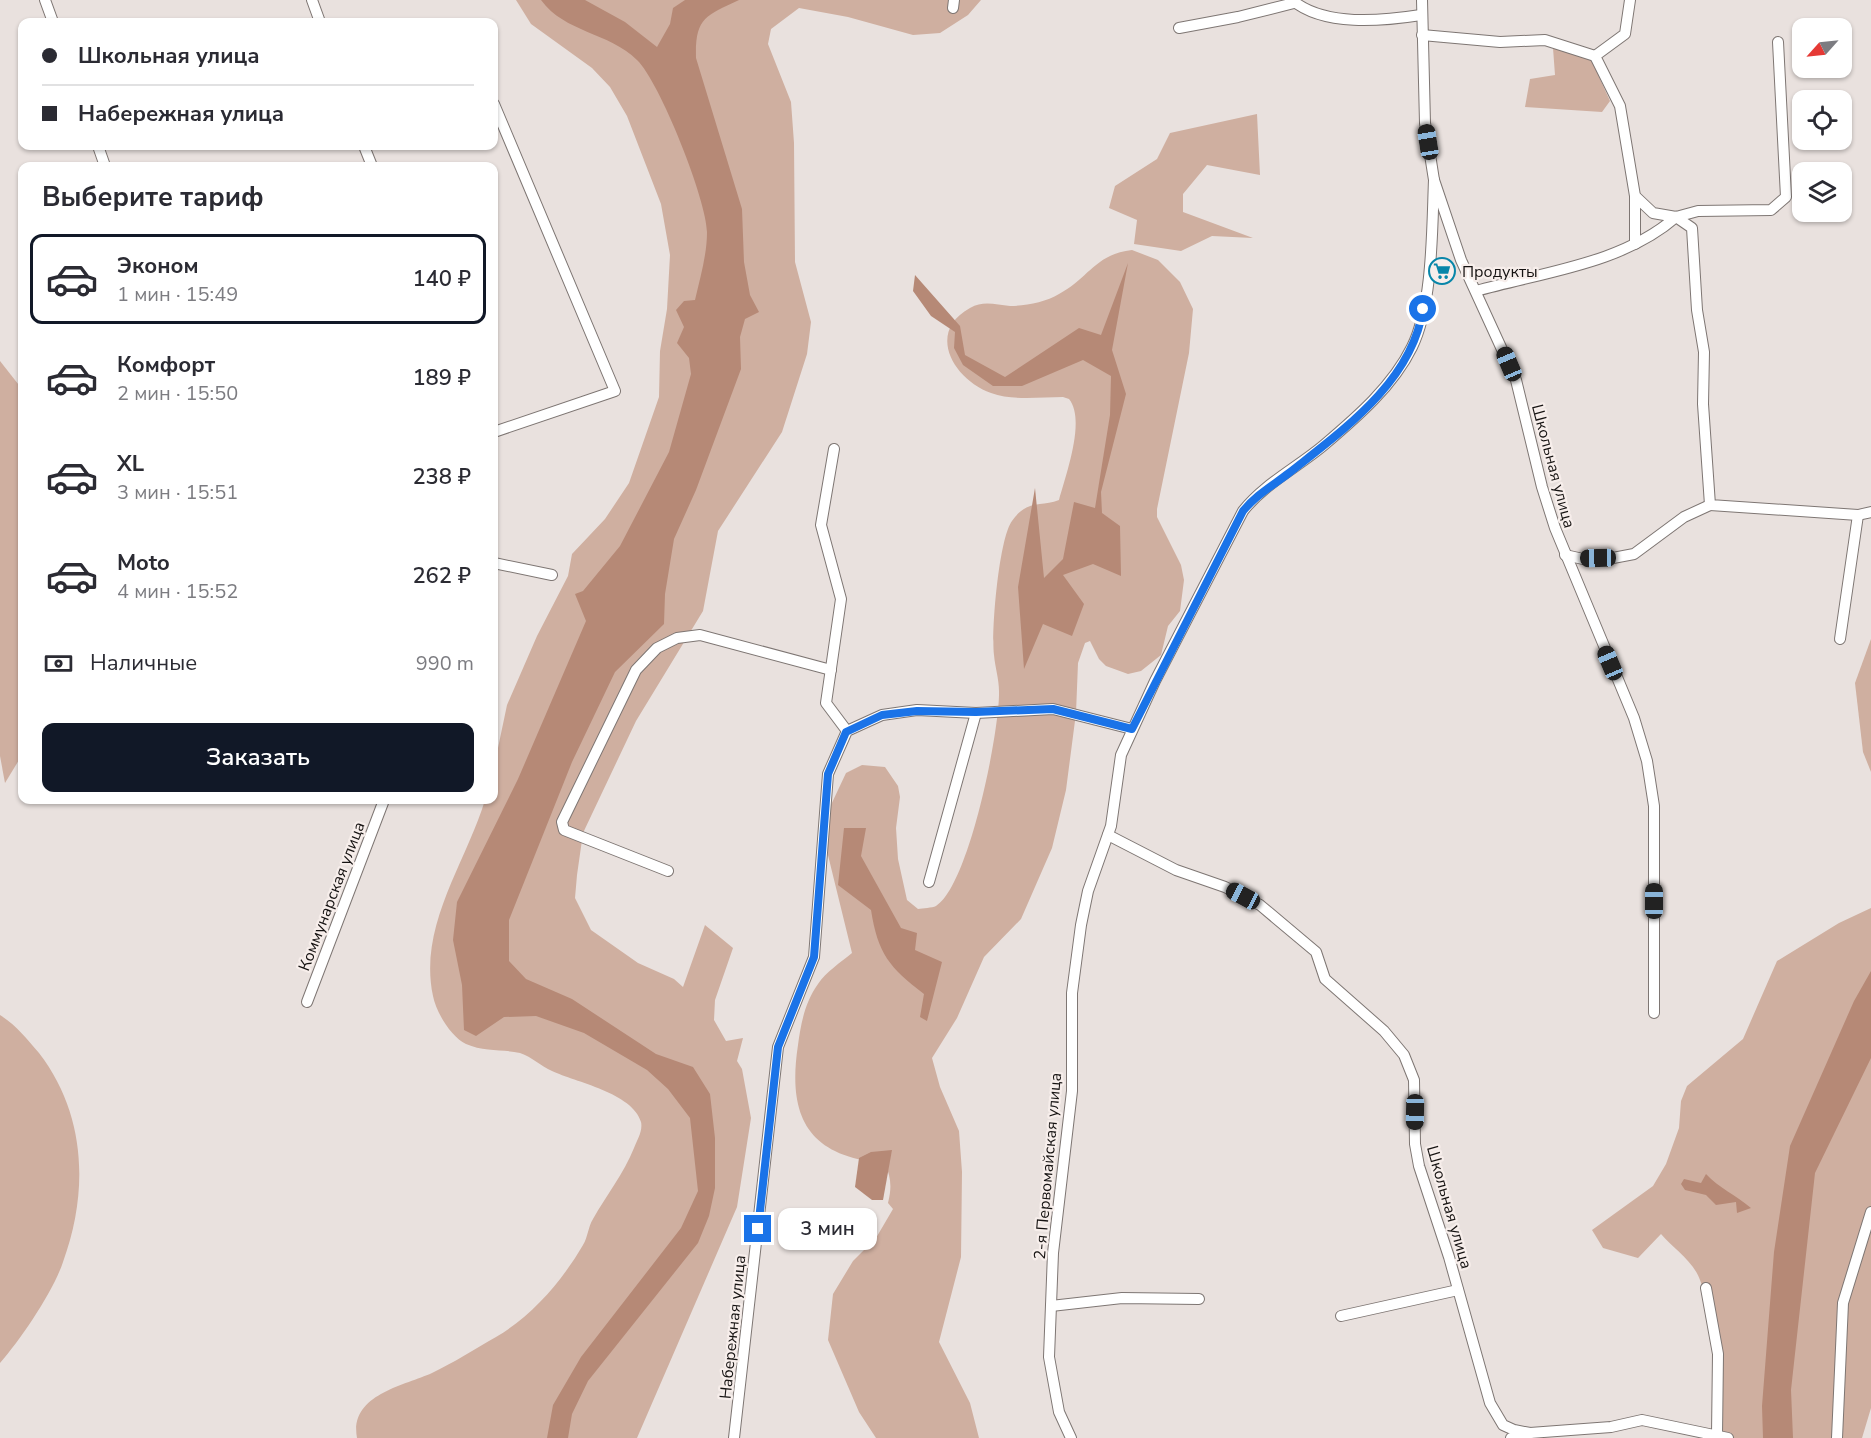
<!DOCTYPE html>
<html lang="ru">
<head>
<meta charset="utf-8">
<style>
  body { margin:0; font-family:"Nunito Sans",sans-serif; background:#f7f7f7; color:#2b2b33; height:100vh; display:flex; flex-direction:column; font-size:22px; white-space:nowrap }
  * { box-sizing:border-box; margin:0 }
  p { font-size:20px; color:#7c7c81 }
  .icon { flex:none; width:33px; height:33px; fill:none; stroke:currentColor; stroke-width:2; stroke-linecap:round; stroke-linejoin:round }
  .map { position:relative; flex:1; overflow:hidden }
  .side { position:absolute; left:18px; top:162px; width:480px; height:642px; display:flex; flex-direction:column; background:#fff; border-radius:12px; box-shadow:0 2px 4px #0004 }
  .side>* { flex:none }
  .banner { position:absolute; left:18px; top:18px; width:480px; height:132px; border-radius:12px; box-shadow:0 2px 4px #0004; display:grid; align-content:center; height:132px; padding:0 24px; background:#fff }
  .needle { width:39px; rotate:243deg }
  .tools { position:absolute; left:1792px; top:18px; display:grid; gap:12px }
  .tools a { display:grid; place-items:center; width:60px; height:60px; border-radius:12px; background:#fff; box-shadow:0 2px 4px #0004; font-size:30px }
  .end { position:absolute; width:27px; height:27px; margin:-14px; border:8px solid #1a73e8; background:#fff; box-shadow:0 0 0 3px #fff }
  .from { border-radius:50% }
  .bubble { position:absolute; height:42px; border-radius:12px; background:#fff; box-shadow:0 2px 4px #0004; font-size:20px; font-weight:600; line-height:42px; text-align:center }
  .car { position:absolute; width:18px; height:36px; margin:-18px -9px; border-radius:8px; box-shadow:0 0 4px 2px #0007; background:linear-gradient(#222 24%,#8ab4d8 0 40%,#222 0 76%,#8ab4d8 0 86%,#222 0) }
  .banner b { display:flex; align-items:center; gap:21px; height:57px; font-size:22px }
  .banner b+b { border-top:2px solid #e1e1e2 }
  .banner i { width:15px; height:15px; background:#2b2b33 }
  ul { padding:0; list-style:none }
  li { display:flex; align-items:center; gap:18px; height:90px; margin:0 12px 9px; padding:0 12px; border:3px solid transparent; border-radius:12px }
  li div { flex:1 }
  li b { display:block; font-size:22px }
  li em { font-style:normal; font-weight:600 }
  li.on { border-color:#111827 }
  li>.icon { width:54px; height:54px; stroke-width:1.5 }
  h2 { padding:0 24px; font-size:27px; line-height:72px }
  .pay { display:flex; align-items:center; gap:15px; height:66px; padding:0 24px; font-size:22px }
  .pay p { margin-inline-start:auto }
  .cta { display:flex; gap:12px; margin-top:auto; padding:12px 24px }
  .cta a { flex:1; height:69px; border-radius:12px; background:#111827; color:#fff; font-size:24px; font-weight:600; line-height:69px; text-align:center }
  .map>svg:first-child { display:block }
  .green { fill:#cfafa0 }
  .water { fill:#b68976 }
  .building { fill:#b2aaa7; stroke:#6b6461; stroke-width:1.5 }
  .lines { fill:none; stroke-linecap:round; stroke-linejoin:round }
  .minor-casing { stroke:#7e7673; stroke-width:12 }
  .minor { stroke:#fff; stroke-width:10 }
  .route { stroke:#1a73e8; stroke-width:8 }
  .labels { text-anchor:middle; stroke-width:4.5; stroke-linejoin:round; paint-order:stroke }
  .poi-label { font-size:16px; fill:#151211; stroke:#f7eeeb; text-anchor:start }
  .street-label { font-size:16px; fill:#151211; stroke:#f7eeeb }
</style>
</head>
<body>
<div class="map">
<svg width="1871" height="1438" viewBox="0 0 1871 1438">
  <rect width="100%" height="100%" fill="#e9e1de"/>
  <g class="green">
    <path d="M 516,0 L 981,0 L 968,15 L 940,33 L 913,35 L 848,17 L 799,8 L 771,29 L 768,44 L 791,102 L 794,143 L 795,262 L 811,322 L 807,354 L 782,432 L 718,531 L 703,611 L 636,721 L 583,833 L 577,875 L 575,898 L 591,930 L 638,963 L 674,979 L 683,987 L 705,925 L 733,948 L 715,1000 L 714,1020 L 726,1041 L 743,1038 L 737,1061 L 742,1069 L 751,1118 L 737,1207 L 637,1438 L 357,1438 C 349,1395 403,1386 432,1373 C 453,1363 475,1349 496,1337 C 532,1316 562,1281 583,1245 C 588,1237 588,1227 593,1219 C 606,1196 624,1173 634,1148 C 637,1140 643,1131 641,1122 C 633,1093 575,1082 552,1071 C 541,1066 532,1057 520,1053 C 503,1049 484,1052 466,1044 C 451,1037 436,1012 433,996 C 418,926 466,863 485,800 L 494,800 L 494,767 L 507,705 L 537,636 L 568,576 L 572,554 L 605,519 L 629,483 L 659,397 L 660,351 L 667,309 L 670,255 L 661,204 L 627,116 L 610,87 L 592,68 L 531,24 Z"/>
    <path d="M 1553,48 L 1590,57 L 1610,101 L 1602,112 L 1525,107 L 1530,79 L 1555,75 Z"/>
    <path d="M 1257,114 L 1260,175 L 1207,165 L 1183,194 L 1183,212 L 1253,238 L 1212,236 L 1181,251 L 1134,244 L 1137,220 L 1109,208 L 1115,186 L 1157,159 L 1170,133 Z"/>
    <path d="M 1132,250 L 1158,260 L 1180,282 L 1193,309 L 1189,353 L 1157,509 L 1157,517 L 1181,565 L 1184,580 L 1180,611 L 1168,626 L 1161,655 L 1141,671 L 1128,674 L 1106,666 L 1099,659 L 1090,641 L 1085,643 L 1078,663 L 1076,713 L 1066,790 L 1052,848 L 1021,919 L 984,957 L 957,1018 L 932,1058 L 940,1087 L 959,1131 L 962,1172 L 961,1257 L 939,1342 L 970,1403 L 979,1438 L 876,1438 L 859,1412 L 828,1340 L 833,1294 L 853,1261 L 876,1238 L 893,1209 L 888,1203 C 892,1187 891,1178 885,1163 C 808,1157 787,1117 798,1045 C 801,1023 805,1002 818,984 C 826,972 841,962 852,953 L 826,847 L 830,807 L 846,773 L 862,765 L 885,767 L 898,786 L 900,797 L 896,828 L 898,859 L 907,900 L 918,909 C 923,908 932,908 936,906 C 969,886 1000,730 999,691 C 999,679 995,667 994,655 C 991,632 999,538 1012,521 C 1027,499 1041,507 1059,500 C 1066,474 1086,420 1069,399 L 1063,397 C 1040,397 1013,401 991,393 C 953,379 926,332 970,308 C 984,300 996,305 1010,306 C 1026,306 1046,302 1059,294 C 1088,279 1095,254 1132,250 Z"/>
    <path d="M 0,361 L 22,389 L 22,755 L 5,783 L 0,756 Z"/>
    <path d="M 1871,639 L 1871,772 L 1863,752 L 1855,683 Z"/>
    <path d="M 1871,908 L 1871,1408 L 1862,1438 L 1717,1438 L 1721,1431 C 1717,1388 1715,1318 1700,1280 C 1694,1262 1673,1248 1661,1234 L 1638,1258 L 1603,1248 L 1592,1230 L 1653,1186 L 1666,1164 L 1679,1128 L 1681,1101 L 1687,1086 L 1743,1039 L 1777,961 L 1839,923 Z"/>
    <path d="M 0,1015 C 16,1025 27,1039 39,1053 C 86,1114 89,1191 63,1262 C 53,1292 21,1339 0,1363 Z"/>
  </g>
  <g class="water">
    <path d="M 541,0 L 585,0 L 625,22 L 657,47 L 670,24 L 673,8 L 685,0 L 739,0 C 705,16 695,18 696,58 L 742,209 L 744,262 L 750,295 L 759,312 L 745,319 L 740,337 L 741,369 L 696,490 L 674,539 L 665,594 L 664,624 L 615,672 L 572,762 L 509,920 L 509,961 L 526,979 L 572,999 L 656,1054 L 693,1067 L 710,1094 L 715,1138 L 715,1188 L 709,1216 L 698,1243 L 588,1381 L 572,1414 L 568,1438 L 547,1438 L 553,1405 L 581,1357 L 681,1228 L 698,1191 L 690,1118 L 668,1089 L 647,1070 L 584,1033 L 536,1016 L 504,1017 L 476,1036 L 464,1030 L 462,985 L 453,940 L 457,902 L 518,779 L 586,621 L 575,594 L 583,591 L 620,546 L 669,452 L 691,374 L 689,358 L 677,343 L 684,327 L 676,310 L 684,301 L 695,300 C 700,278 707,255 707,232 C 707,201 660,82 637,60 C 609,32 565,33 541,0 Z"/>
    <path d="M 1128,263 L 1112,350 L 1126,394 L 1101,492 L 1102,513 L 1120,526 L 1121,576 L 1093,564 L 1063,575 L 1084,604 L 1072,636 L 1043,624 L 1024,669 L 1018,587 L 1035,488 L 1044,578 L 1063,559 L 1074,502 L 1095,508 L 1110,415 L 1111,376 L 1083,360 L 1022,386 L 993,386 L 963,365 L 954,348 L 955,332 L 931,316 L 913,291 L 915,275 L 960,326 L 965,355 L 1005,377 L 1079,328 L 1101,335 Z"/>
    <path d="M 844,828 L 866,828 L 861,856 L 901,928 L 917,933 L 915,950 L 942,962 L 927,1021 L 920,1017 L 924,994 C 889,967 878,954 871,910 L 838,885 Z"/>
    <path d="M 1871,971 L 1871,1058 L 1815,1173 L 1791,1390 L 1793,1438 L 1763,1438 L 1762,1406 L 1774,1252 L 1790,1146 L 1854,1001 Z"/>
    <path d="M 892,1150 L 883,1200 L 872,1200 L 855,1187 L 859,1158 L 871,1152 Z"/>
    <path d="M 1706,1174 C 1719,1188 1736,1195 1751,1208 L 1737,1213 L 1736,1202 L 1716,1205 L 1706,1195 L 1685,1190 L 1681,1184 L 1684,1179 L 1701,1183 Z"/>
  </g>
  <path class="building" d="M 1449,262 L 1451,277 L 1436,280 L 1438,264 Z"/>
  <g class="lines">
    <defs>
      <g id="minor">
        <path d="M 45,0 L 53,22"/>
        <path d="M 312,0 L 320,22"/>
        <path d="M 1292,0 C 1324,27 1382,21 1421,15"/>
        <path d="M 1422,0 L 1425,123 L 1434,180 L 1461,260 L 1516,380 L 1542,487 L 1555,528 L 1634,718 L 1647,761 L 1654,806 L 1654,1013"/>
        <path d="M 1630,0 L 1625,34 L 1595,56 L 1620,106 L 1635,196 L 1653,213 L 1676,217 L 1698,211 L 1771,210 L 1786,197 L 1778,42"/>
        <path d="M 953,8 L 954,0"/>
        <path d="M 1179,28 L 1238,17 L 1294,3"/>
        <path d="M 1422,35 L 1500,42 L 1545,40 L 1595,56"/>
        <path d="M 494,104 L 615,391 L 494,432"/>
        <path d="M 98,146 L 105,166"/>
        <path d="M 364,146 L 372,166"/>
        <path d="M 1635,196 L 1635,244"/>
        <path d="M 1476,291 C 1543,272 1622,264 1676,217 L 1692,228 L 1697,310 L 1704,352 L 1703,404 L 1710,505 L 1858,515 L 1871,512"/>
        <path d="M 834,449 L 821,525 L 841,599 L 826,703 L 847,731"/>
        <path d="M 1565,555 L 1583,559 L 1613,558 L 1634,554 L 1684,517 L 1710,505"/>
        <path d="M 494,563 L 552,575"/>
        <path d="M 1840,639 L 1858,515"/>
        <path d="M 1108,835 L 1176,870 L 1225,887 L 1260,905 L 1316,952 L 1325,979 L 1384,1031 L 1404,1055 L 1414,1080 L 1415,1144 L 1419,1166 L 1449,1257 L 1490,1403 L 1503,1425 L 1514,1430 L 1530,1433"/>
        <path d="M 668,871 L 564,830 L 562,822 L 636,670 L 657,648 L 677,638 L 700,635 L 831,670"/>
        <path d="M 929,882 L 976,713"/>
        <path d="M 307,1002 L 384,800"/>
        <path d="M 1706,1288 L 1718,1354 L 1717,1434"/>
        <path d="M 1051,1306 L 1122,1298 L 1199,1299"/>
        <path d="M 1341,1316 L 1458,1290"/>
        <path d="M 734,1438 L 778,1047 L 814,957 L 828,774 L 847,731 L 882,715 L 917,710 L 976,713 L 1053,709 L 1132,729"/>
        <path d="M 1071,1438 L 1059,1412 L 1049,1357 L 1053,1253 L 1072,1091 L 1072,993 L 1081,925 L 1088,891 L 1111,826 L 1121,755 L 1155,681 L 1243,511 C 1264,484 1298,467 1324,445 C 1357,417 1393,386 1412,347 C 1433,305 1432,227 1434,180"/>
        <path d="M 1511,1438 L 1530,1433 L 1611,1427 L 1642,1420 L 1728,1438"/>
        <path d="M 1837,1438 L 1843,1303 L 1871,1212"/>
      </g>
    </defs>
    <use href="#minor" class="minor-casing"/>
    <use href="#minor" class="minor"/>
  </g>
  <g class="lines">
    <path class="route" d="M 758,1229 L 778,1047 L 814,957 L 828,774 L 846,732 L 882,715 L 917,711 L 976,712 L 1053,709 L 1132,729 L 1243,511 C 1256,495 1272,486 1289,473 C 1343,430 1412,382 1423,309"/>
  </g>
  <defs>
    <symbol id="supermarket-ring" viewBox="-11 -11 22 22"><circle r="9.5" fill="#f7eeeb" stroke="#0886a9" stroke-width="1.5"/><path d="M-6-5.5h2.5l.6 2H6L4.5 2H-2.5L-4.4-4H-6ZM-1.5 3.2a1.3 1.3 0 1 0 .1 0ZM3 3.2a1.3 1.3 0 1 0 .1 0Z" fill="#0886a9"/></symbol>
  </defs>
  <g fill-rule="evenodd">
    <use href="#supermarket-ring" x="1427" y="256" width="30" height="30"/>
  </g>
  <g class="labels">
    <g class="poi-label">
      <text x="1462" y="277">Продукты</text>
    </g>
    <g class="street-label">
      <text transform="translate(1554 466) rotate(75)" y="6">Школьная улица</text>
      <text transform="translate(331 896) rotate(-69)" y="6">Коммунарская улица</text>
      <text transform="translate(1047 1166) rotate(-85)" y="6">2-я Первомайская улица</text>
      <text transform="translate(1450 1207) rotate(74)" y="6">Школьная улица</text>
      <text transform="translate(732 1327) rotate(-84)" y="6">Набережная улица</text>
    </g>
  </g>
</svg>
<div class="tools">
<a><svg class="needle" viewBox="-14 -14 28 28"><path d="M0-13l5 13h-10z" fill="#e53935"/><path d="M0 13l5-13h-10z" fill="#7c7c81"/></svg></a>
<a><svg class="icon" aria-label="locate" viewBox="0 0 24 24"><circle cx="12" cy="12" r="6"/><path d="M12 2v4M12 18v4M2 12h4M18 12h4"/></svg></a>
<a><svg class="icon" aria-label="layers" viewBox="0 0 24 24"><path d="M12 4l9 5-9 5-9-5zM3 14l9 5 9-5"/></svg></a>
</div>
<i class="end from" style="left:1423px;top:309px"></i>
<i class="end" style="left:758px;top:1229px"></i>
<div class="bubble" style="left:778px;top:1208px;width:99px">3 мин</div>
<i class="car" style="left:1428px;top:142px;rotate:351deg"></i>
<i class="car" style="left:1509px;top:364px;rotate:337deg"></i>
<i class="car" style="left:1598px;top:558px;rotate:269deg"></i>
<i class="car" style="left:1610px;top:663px;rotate:337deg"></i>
<i class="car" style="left:1243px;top:896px;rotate:298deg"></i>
<i class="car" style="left:1654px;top:901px;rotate:0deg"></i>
<i class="car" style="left:1415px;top:1112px;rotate:181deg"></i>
<div class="banner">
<b><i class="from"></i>Школьная улица</b>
<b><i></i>Набережная улица</b>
</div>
<section class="side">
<h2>Выберите тариф</h2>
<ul>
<li class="on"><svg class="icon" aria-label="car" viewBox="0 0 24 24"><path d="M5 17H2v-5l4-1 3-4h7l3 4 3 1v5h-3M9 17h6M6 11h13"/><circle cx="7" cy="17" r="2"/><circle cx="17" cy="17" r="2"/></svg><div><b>Эконом</b><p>1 мин · 15:49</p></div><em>140 ₽</em></li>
<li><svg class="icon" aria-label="car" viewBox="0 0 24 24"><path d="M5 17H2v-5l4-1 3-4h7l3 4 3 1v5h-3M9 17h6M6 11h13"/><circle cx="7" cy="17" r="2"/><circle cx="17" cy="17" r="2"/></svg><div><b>Комфорт</b><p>2 мин · 15:50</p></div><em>189 ₽</em></li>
<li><svg class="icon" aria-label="car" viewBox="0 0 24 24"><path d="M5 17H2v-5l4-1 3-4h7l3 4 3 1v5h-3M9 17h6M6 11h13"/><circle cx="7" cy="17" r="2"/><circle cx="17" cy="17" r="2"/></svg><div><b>XL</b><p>3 мин · 15:51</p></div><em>238 ₽</em></li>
<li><svg class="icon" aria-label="car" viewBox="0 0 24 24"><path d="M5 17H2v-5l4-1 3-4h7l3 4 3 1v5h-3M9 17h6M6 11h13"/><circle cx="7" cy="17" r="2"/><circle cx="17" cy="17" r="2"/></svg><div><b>Moto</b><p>4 мин · 15:52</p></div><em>262 ₽</em></li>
</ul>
<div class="pay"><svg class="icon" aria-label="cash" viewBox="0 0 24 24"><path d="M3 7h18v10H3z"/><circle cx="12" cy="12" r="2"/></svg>Наличные<p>990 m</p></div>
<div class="cta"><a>Заказать</a></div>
</section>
</div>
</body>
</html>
